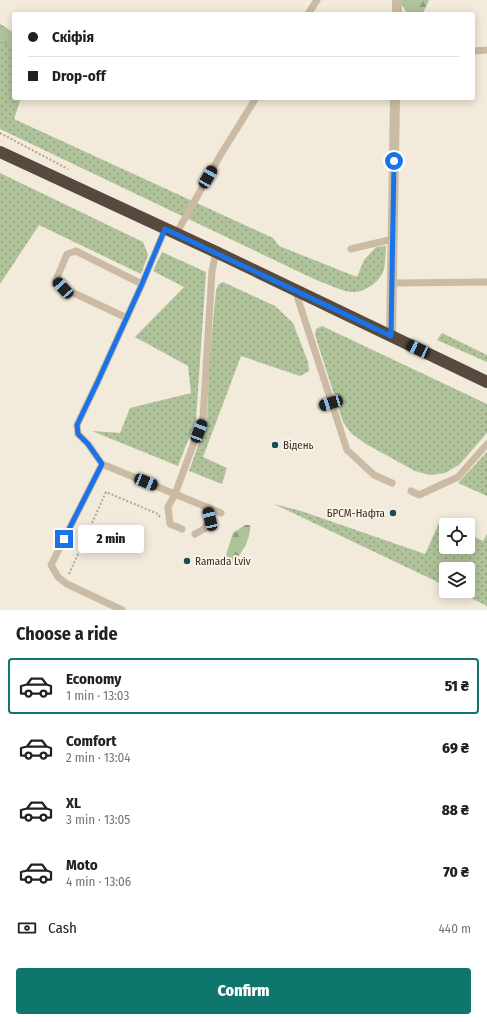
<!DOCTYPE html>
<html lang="en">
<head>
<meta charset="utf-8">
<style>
  body { margin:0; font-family:"Fira Sans Condensed",sans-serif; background:#f2f2f2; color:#202124; height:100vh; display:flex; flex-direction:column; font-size:15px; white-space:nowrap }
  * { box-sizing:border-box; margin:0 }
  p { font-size:13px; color:#757577 }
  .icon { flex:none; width:22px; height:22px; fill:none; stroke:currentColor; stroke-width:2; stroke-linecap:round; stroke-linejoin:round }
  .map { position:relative; height:610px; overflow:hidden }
  .side { display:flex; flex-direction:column; background:#fff; flex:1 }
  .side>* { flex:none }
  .top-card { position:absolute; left:12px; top:12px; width:463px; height:88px; border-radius:4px; box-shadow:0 2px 10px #0003; display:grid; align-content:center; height:88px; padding:0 16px; background:#fff }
  .buttons { position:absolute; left:439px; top:518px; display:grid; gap:8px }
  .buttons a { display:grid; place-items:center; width:36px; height:36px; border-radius:4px; background:#fff; box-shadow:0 2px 10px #0003; font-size:20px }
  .end { position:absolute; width:18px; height:18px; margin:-9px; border:5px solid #1a73e8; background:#fff; box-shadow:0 0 0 2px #fff }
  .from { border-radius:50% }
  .bubble { position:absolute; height:28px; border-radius:4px; background:#fff; box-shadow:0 2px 10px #0003; font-size:13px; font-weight:800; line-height:28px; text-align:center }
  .car { position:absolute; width:12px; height:24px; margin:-12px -6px; border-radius:5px; box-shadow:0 0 3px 1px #0007; background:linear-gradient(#222 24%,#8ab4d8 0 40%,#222 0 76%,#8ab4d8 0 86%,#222 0) }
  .top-card b { display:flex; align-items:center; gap:14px; height:38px; font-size:15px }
  .top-card b+b { border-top:1px solid #e0e0e0 }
  .top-card i { width:10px; height:10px; background:#202124 }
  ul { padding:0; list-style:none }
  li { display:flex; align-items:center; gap:12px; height:56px; margin:0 8px 6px; padding:0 8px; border:2px solid transparent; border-radius:4px }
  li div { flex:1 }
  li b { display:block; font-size:15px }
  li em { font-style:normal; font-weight:800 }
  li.on { border-color:#0f766e }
  li>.icon { width:36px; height:36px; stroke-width:1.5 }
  h2 { padding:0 16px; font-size:18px; line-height:48px }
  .pay { display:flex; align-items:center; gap:10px; height:44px; padding:0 16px; font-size:15px }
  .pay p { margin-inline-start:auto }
  .button { display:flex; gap:8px; margin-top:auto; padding:8px 16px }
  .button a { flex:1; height:46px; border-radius:4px; background:#0f766e; color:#fff; font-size:16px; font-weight:800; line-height:46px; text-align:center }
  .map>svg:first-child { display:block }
  .grass { fill:url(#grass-dots) }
  .forest { fill:url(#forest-firs) }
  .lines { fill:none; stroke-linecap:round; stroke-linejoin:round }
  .path { stroke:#b6a590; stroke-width:2; stroke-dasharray:2 2; stroke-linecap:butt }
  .lane { stroke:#cbbba5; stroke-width:7 }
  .street { stroke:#cbbba5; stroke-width:10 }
  .highway { stroke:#57493e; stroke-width:12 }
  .route { stroke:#1a73e8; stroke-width:5 }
  .poi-dot { fill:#1b4d59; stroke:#faf3e6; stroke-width:1.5 }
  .labels { text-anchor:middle; stroke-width:4; stroke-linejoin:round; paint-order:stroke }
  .poi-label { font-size:11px; fill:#362e27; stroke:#faf3e6; text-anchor:start }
</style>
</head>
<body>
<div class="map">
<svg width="487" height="610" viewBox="0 0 487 610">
  <defs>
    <pattern id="grass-dots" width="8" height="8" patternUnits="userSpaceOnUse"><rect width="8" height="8" fill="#afc299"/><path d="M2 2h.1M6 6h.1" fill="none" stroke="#8f9e7d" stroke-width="1.8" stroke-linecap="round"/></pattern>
    <pattern id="forest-firs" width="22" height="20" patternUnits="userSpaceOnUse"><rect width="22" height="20" fill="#afc299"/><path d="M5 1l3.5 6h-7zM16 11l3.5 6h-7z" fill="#8f9e7d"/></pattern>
  </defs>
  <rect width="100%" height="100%" fill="#f2eada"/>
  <g class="grass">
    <path d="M 0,24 L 14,33 L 14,98 L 21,98 L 14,119 L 273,238 L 279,246 L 357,277 L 364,260 L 376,247 L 386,246 C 385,254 386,264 383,272 C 378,284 363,293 350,292 C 339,290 325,283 314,279 L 0,129 Z"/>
    <path d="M 0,173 L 143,242 L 148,255 L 141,274 L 39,225 L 0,284 Z"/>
    <path d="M 162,252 L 206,272 L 196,420 L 178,466 L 92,431 L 120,433 L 130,408 L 191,393 L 188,366 L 135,337 L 184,287 L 153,271 Z"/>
    <path d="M 223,282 L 275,306 L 293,323 L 308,362 L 309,371 L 300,376 L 241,356 L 203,457 L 227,468 L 222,484 L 189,471 L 207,420 L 209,366 L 216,290 L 219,284 Z"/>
    <path d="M 322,326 L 487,404 L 487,433 L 459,465 L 445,473 L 430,475 L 415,471 L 366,444 L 351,433 L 343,422 L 315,335 L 316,329 Z"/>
    <path d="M 442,333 L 487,355 L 487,362 L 437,340 Z"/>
    <path d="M 487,452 L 487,496 L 458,483 Z"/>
    <path d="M 274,504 L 301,511 L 425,554 L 440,521 L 449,525 L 446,525 L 446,547 L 468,547 L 468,534 L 483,541 L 487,534 L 487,606 L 456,591 L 468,591 L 468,569 L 446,569 L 446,586 Z"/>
  </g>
  <g class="forest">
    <path d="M 400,0 L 429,0 L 424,11 L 424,14 L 407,14 Z"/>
    <path d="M 0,24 L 14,33 L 14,47 L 0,41 Z"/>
    <path d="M 245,525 L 250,525 C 252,536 240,559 230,564 L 226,555 L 233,533 Z"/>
  </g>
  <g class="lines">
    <g class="path">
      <path d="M 0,133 L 68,169"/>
      <path d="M 69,574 L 106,492 L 158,514 L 160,517"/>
    </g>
    <g class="lane">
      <path d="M 308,14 L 317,0"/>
      <path d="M 473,51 L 487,50"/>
      <path d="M 176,234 L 221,154 L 256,98"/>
      <path d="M 351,249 L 393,239"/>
      <path d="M 392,283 L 487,282"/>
      <path d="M 295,290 L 347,450 L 374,475 L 392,483"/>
      <path d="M 127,318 L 63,288 L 56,280 L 67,254 L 76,251 L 142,284"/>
      <path d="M 321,406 L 331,403"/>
      <path d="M 102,464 L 221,513"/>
      <path d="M 411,491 L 419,495 L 458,477 L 487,444"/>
      <path d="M 182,529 L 170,524 L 168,507 L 175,494 L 203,418 L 212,271 L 216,252"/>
      <path d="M 195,534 L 204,529 L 210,519 L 208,507"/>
      <path d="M 122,610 L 67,584 L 58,577 L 51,565 L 102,464 L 88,444 L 78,434 L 77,425 L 98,381 L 142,284 L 165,229"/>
    </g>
    <g class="street">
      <path d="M 397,14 L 397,0"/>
      <path d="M 391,336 L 395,98"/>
    </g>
    <path class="highway" d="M 0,152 L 216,252 L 487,382"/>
  </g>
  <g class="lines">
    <path class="route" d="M 64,539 L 102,464 L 88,444 L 78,434 L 77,425 L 98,381 L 142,284 L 165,229 L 391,336 L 394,161"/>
  </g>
  <g class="poi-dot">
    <circle cx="275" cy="445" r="4"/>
    <circle cx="393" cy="513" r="4"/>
    <circle cx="187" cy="561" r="4"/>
  </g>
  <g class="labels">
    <g class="poi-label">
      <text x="283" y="449">Відень</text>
      <text x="385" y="517" text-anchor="end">БРСМ-Нафта</text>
      <text x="195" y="565">Ramada Lviv</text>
    </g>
  </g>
</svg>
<div class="buttons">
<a><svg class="icon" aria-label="locate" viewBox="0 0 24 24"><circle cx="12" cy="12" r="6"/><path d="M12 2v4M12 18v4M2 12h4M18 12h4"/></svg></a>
<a><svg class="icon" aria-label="layers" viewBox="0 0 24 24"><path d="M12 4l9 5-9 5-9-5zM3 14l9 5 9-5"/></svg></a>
</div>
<i class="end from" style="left:394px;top:161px"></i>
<i class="end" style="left:64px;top:539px"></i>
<div class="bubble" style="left:78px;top:525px;width:66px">2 min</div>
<i class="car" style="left:208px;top:177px;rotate:30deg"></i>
<i class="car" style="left:63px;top:288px;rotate:318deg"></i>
<i class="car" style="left:418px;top:349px;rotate:295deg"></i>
<i class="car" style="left:331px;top:403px;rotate:253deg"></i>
<i class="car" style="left:199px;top:431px;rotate:21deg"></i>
<i class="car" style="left:146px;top:482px;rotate:112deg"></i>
<i class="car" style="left:210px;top:519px;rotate:347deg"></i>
<div class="top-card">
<b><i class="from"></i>Скіфія</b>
<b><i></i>Drop-off</b>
</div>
</div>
<section class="side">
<h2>Choose a ride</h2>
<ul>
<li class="on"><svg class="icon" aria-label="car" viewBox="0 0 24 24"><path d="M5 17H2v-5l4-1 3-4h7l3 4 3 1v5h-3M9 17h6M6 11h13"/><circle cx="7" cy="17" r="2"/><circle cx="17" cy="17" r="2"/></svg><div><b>Economy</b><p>1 min · 13:03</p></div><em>51 ₴</em></li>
<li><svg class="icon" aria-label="car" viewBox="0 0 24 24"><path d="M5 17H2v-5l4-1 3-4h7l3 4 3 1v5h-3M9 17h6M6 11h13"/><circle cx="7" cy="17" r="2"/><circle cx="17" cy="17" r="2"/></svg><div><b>Comfort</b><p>2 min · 13:04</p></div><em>69 ₴</em></li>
<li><svg class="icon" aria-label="car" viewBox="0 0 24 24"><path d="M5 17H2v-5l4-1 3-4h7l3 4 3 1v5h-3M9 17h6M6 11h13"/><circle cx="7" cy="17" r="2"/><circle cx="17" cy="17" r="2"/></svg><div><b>XL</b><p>3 min · 13:05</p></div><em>88 ₴</em></li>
<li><svg class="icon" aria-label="car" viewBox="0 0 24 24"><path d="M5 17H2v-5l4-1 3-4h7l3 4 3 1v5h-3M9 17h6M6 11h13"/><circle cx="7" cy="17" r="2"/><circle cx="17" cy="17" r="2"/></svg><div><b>Moto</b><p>4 min · 13:06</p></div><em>70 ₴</em></li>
</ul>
<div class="pay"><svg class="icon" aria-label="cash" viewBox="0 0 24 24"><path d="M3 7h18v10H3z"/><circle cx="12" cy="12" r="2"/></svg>Cash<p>440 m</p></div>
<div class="button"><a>Confirm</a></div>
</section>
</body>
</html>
